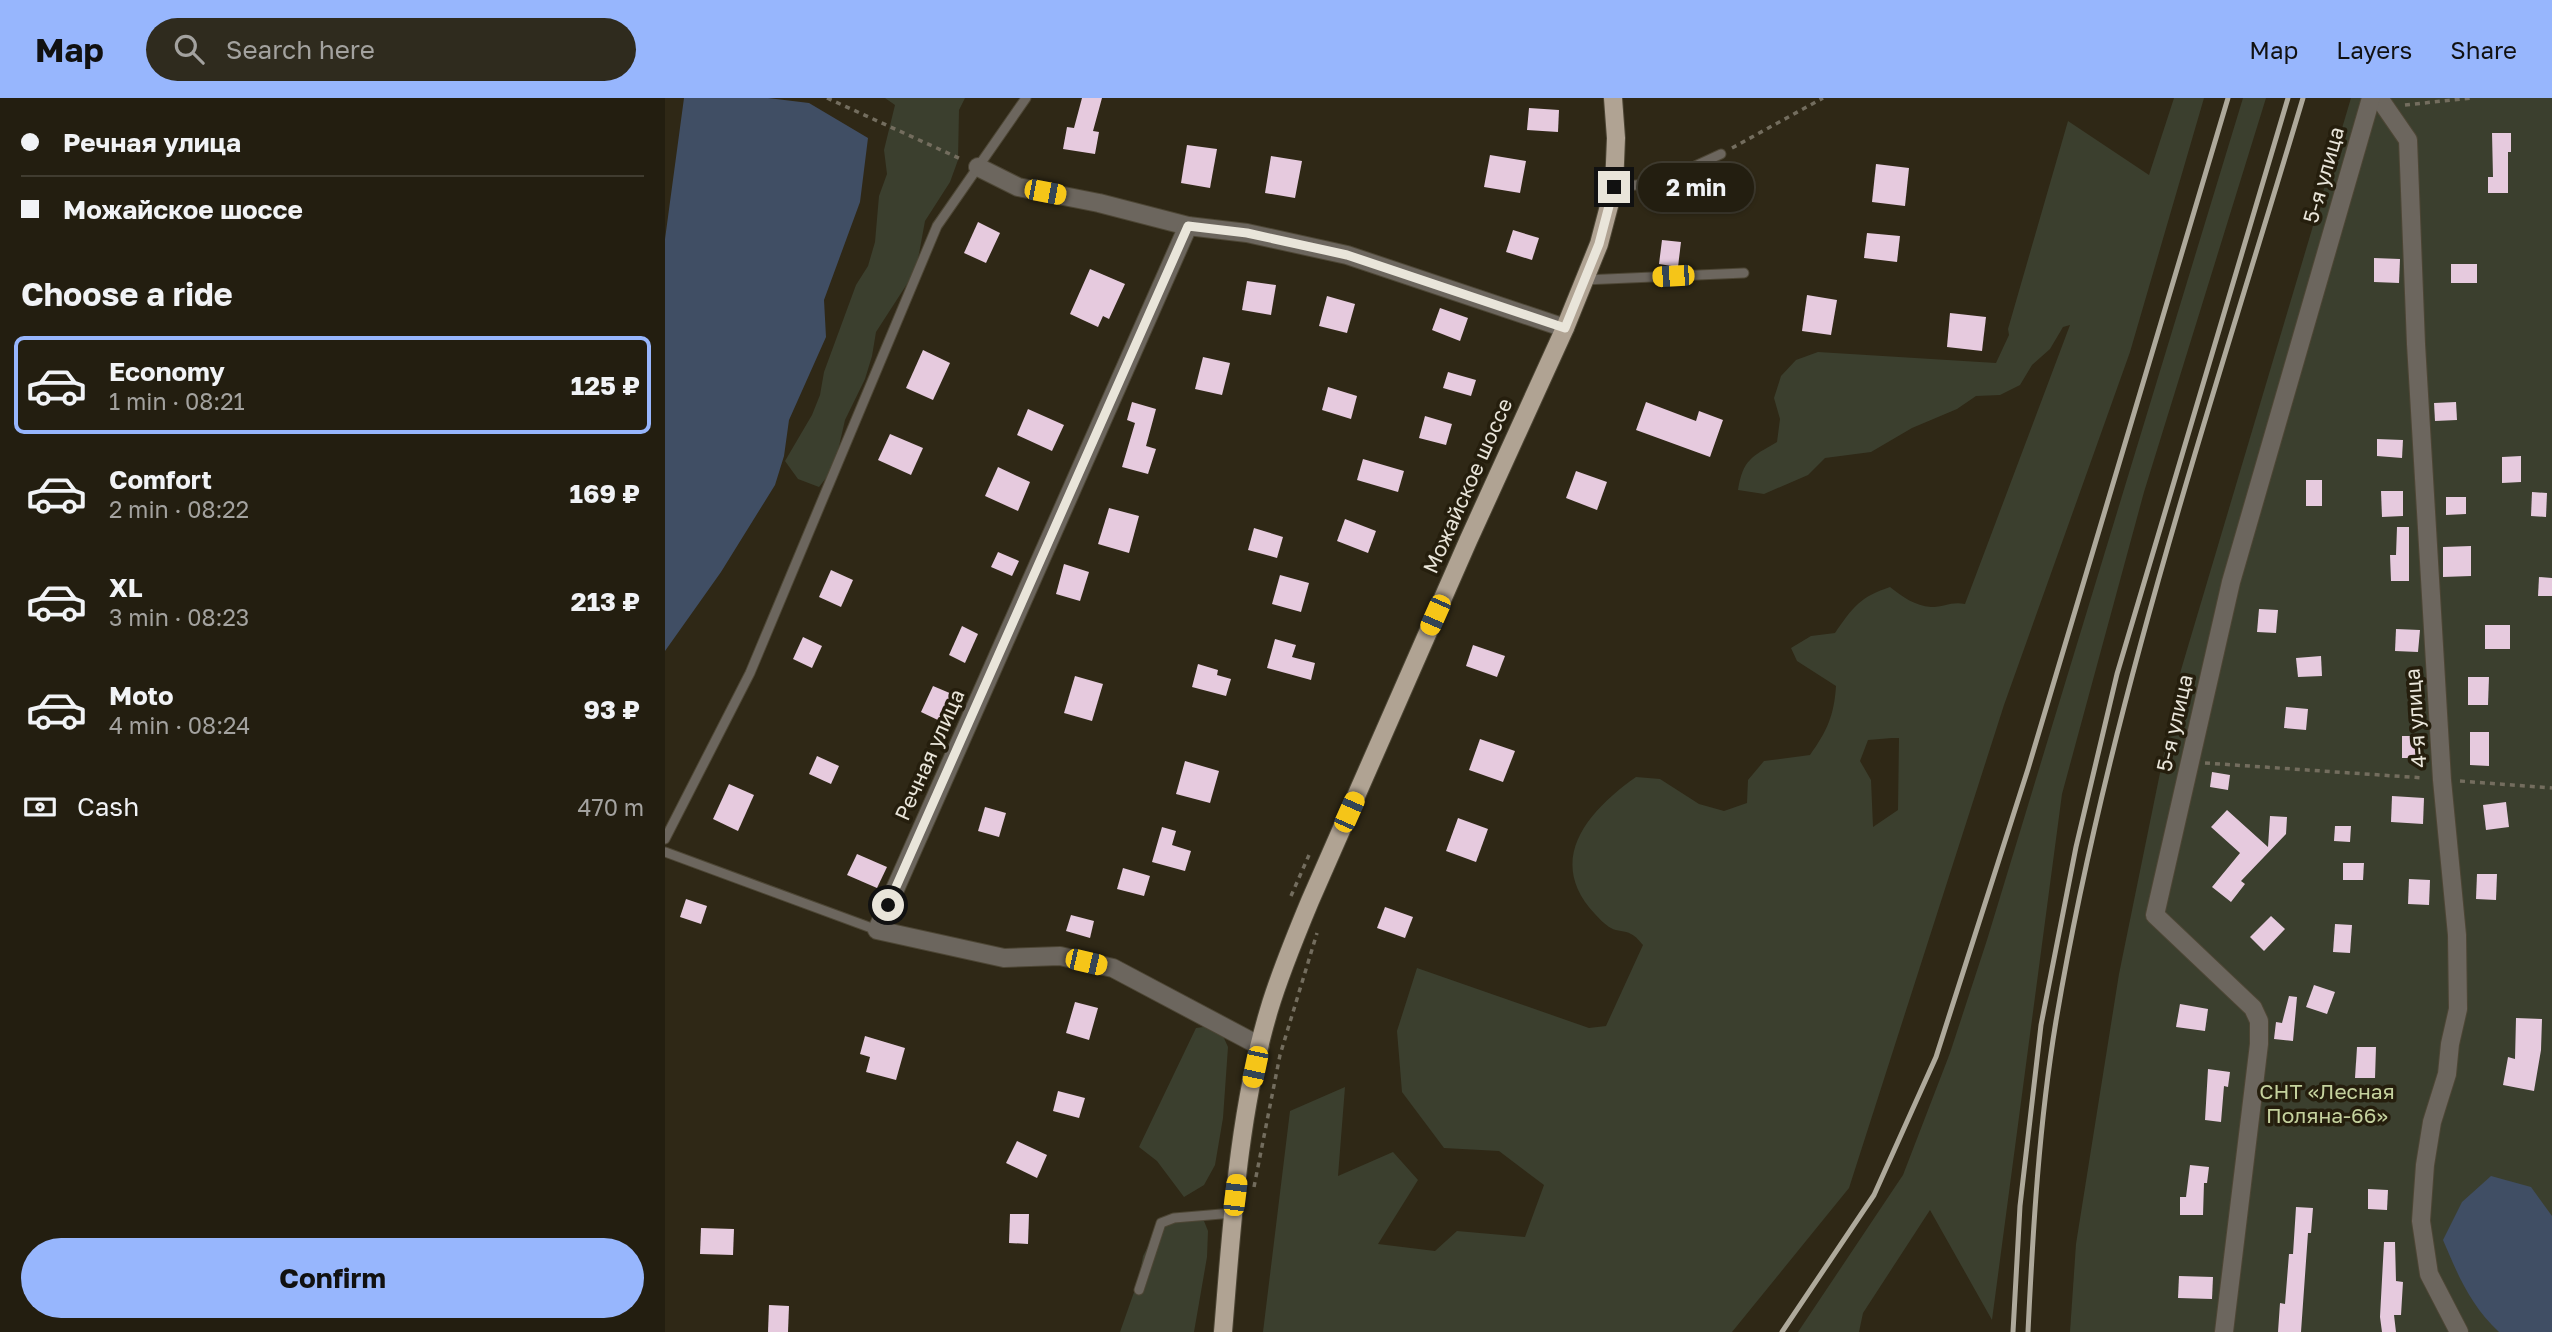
<!DOCTYPE html>
<html lang="en">
<head>
<meta charset="utf-8">
<style>
  body { margin:0; font-family:"Golos Text",sans-serif; background:#2f2b1e; color:#f1f3f6; height:100vh; display:flex; flex-direction:column; font-size:26px; white-space:nowrap }
  * { box-sizing:border-box; margin:0 }
  p { font-size:23px; color:#a3a29f }
  .icon { flex:none; width:38px; height:38px; fill:none; stroke:currentColor; stroke-width:2; stroke-linecap:round; stroke-linejoin:round }
  .map { position:relative; flex:1; overflow:hidden }
  .panel { display:flex; flex-direction:column; background:#231e10; width:665px }
  .panel>* { flex:none }
  .hud { display:grid; align-content:center; height:154px; padding:0 21px; background:#231e10 }
  .end { position:absolute; width:32px; height:32px; margin:-16px; border:9px solid #e9e5da; background:#111; box-shadow:0 0 0 4px #111 }
  .from { border-radius:50% }
  .bubble { position:absolute; height:49px; border-radius:24px; background:#231e10; box-shadow:0 2px 5px #0004,0 0 0 2px #403c30; font-size:23px; font-weight:700; line-height:49px; text-align:center }
  .car { position:absolute; width:21px; height:42px; margin:-21px -10px; border-radius:9px; box-shadow:0 0 5px 2px #0007; background:linear-gradient(#f5c518 24%,#345 0 40%,#f5c518 0 76%,#345 0 86%,#f5c518 0) }
  .hud b { display:flex; align-items:center; gap:24px; height:66px; font-size:26px }
  .hud b+b { border-top:2px solid #403c30 }
  .hud i { width:18px; height:18px; background:#f1f3f6 }
  ul { padding:0; list-style:none }
  li { display:flex; align-items:center; gap:21px; height:98px; margin:0 14px 10px; padding:0 7px; border:4px solid transparent; border-radius:10px }
  li div { flex:1 }
  li b { display:block; font-size:26px }
  li em { font-style:normal; font-weight:700 }
  li.current { border-color:#97b6fd }
  li>.icon { width:63px; height:63px; stroke-width:1.5 }
  h2 { padding:0 21px; font-size:32px; line-height:84px }
  .pay { display:flex; align-items:center; gap:18px; height:77px; padding:0 21px; font-size:26px }
  .pay p { margin-inline-start:auto }
  .primary-button { display:flex; gap:14px; margin-top:auto; padding:14px 21px }
  .primary-button a { flex:1; height:80px; border-radius:42px; background:#97b6fd; color:#111; font-size:28px; font-weight:700; line-height:80px; text-align:center }
  header { display:flex; align-items:center; gap:42px; box-sizing:border-box; height:98px; padding:0 35px; background:#97b6fd; color:#111 }
  header strong { font-size:33px }
  nav { display:flex; gap:38px; margin-inline-start:auto; font-size:24px }
  .search { width:490px; height:63px; background:#2f2b1e; display:flex; align-items:center; gap:18px; box-sizing:border-box; padding:0 24px; border-radius:38px; color:#a3a29f; font-size:26px }
  main { display:flex; flex:1; min-height:0 }
  .map>svg:first-child { display:block }
  .green { fill:#3b3f2e; fill-rule:evenodd }
  .water { fill:#404e64 }
  .building { fill:#e6cade }
  .lines { fill:none; stroke-linecap:round; stroke-linejoin:round }
  .lane-casing { stroke:#4d4635; stroke-width:11 }
  .street-casing { stroke:#4d4635; stroke-width:20 }
  .primary-casing { stroke:#4d4635; stroke-width:20 }
  .path { stroke:#736d5e; stroke-width:3.5; stroke-dasharray:5 5; stroke-linecap:butt }
  .lane { stroke:#6c665e; stroke-width:9 }
  .street { stroke:#6c665e; stroke-width:18 }
  .primary { stroke:#b0a393; stroke-width:18 }
  .rail { stroke:#aea99b; stroke-width:5 }
  .route { stroke:#e9e5da; stroke-width:9 }
  .labels { text-anchor:middle; stroke-width:7; stroke-linejoin:round; paint-order:stroke }
  .street-label { font-size:21px; fill:#e9e5da; stroke:#251e0d }
  .park-label { font-size:21px; fill:#c5d29e; stroke:#251e0d }
</style>
</head>
<body>
<header>
<strong>Map</strong>
<div class="search"><svg class="icon" aria-label="search" viewBox="0 0 24 24"><circle cx="10" cy="10" r="6"/><path d="M15 15l6 6"/></svg>Search here</div>
<nav><a>Map</a><a>Layers</a><a>Share</a></nav>
</header>
<main>
<section class="panel">
<div class="hud">
<b><i class="from"></i>Речная улица</b>
<b><i></i>Можайское шоссе</b>
</div>
<h2>Choose a ride</h2>
<ul>
<li class="current"><svg class="icon" aria-label="car" viewBox="0 0 24 24"><path d="M5 17H2v-5l4-1 3-4h7l3 4 3 1v5h-3M9 17h6M6 11h13"/><circle cx="7" cy="17" r="2"/><circle cx="17" cy="17" r="2"/></svg><div><b>Economy</b><p>1 min · 08:21</p></div><em>125 ₽</em></li>
<li><svg class="icon" aria-label="car" viewBox="0 0 24 24"><path d="M5 17H2v-5l4-1 3-4h7l3 4 3 1v5h-3M9 17h6M6 11h13"/><circle cx="7" cy="17" r="2"/><circle cx="17" cy="17" r="2"/></svg><div><b>Comfort</b><p>2 min · 08:22</p></div><em>169 ₽</em></li>
<li><svg class="icon" aria-label="car" viewBox="0 0 24 24"><path d="M5 17H2v-5l4-1 3-4h7l3 4 3 1v5h-3M9 17h6M6 11h13"/><circle cx="7" cy="17" r="2"/><circle cx="17" cy="17" r="2"/></svg><div><b>XL</b><p>3 min · 08:23</p></div><em>213 ₽</em></li>
<li><svg class="icon" aria-label="car" viewBox="0 0 24 24"><path d="M5 17H2v-5l4-1 3-4h7l3 4 3 1v5h-3M9 17h6M6 11h13"/><circle cx="7" cy="17" r="2"/><circle cx="17" cy="17" r="2"/></svg><div><b>Moto</b><p>4 min · 08:24</p></div><em>93 ₽</em></li>
</ul>
<div class="pay"><svg class="icon" aria-label="cash" viewBox="0 0 24 24"><path d="M3 7h18v10H3z"/><circle cx="12" cy="12" r="2"/></svg>Cash<p>470 m</p></div>
<div class="primary-button"><a>Confirm</a></div>
</section>
<div class="map">
<svg width="1887" height="1234" viewBox="0 0 1887 1234">
  <rect width="100%" height="100%" fill="#2f2816"/>
  <g class="green">
    <path d="M 220,0 L 300,0 L 294,12 L 293,62 L 285,84 L 260,123 L 251,172 L 211,234 L 207,258 L 200,281 L 180,322 L 169,370 L 154,389 L 133,381 L 120,363 L 147,317 L 155,297 L 159,274 L 191,187 L 203,168 L 210,144 L 214,98 L 222,76 L 219,52 L 230,7 Z"/>
    <path d="M 1509,0 L 1539,0 L 1465,254 L 1339,607 L 1184,1090 L 1067,1234 L 598,1234 L 625,1013 L 680,989 L 673,1078 L 728,1054 L 753,1082 L 713,1146 L 770,1153 L 792,1133 L 860,1139 L 879,1087 L 834,1053 L 779,1050 L 737,994 L 732,933 L 752,870 L 924,930 L 941,928 L 978,847 C 975,844 971,838 966,836 C 960,832 952,834 946,830 C 940,827 934,820 930,816 C 879,762 924,712 971,679 L 995,681 L 1034,706 L 1059,713 L 1082,705 L 1083,682 L 1099,663 L 1145,657 C 1162,633 1169,618 1171,588 L 1132,563 L 1126,550 L 1146,538 L 1170,535 C 1188,509 1195,499 1225,489 C 1238,499 1250,508 1266,509 C 1279,509 1287,503 1300,506 L 1405,227 L 1398,229 L 1385,251 L 1367,267 L 1355,287 L 1335,297 L 1311,298 L 1292,311 L 1247,330 L 1206,354 L 1160,360 L 1143,377 L 1099,396 L 1073,392 C 1078,362 1086,359 1112,344 L 1115,321 L 1109,300 L 1116,278 L 1131,262 L 1153,254 L 1331,265 L 1344,237 L 1343,231 L 1403,23 L 1484,77 ZM 1227,640 L 1234,640 L 1233,712 L 1208,729 L 1206,682 L 1195,663 L 1203,642 Z"/>
    <path d="M 1578,0 L 1601,0 L 1479,394 L 1397,696 L 1327,1222 L 1265,1112 L 1198,1215 L 1194,1234 L 1133,1234 L 1238,1077 L 1285,955 L 1322,842 Z"/>
    <path d="M 1686,0 L 1887,0 L 1887,1234 L 1405,1234 L 1411,1146 L 1454,876 L 1516,572 Z"/>
    <path d="M 553,927 L 563,949 L 558,1020 L 550,1067 L 539,1087 L 519,1099 L 492,1063 L 474,1049 L 531,930 Z"/>
    <path d="M 535,1113 L 543,1133 L 542,1159 L 529,1234 L 455,1234 L 474,1180 L 478,1158 L 488,1139 L 505,1123 Z"/>
  </g>
  <g class="water">
    <path d="M 19,0 L 103,0 L 144,5 L 203,40 L 195,104 L 159,202 L 161,239 L 124,322 L 119,358 L 110,387 L 56,474 L 0,553 L 0,141 Z"/>
    <path d="M 1039,78 L 1052,80 L 1057,89 L 1051,106 L 1038,110 L 1023,107 L 1019,96 L 1024,85 Z"/>
    <path d="M 1826,1078 L 1866,1089 L 1887,1118 L 1887,1234 L 1834,1234 C 1805,1207 1793,1177 1778,1142 L 1797,1104 Z"/>
  </g>
  <g class="building">
    <path d="M 417,0 L 437,0 L 428,33 L 434,34 L 430,56 L 398,51 L 402,29 L 409,30 Z"/>
    <path d="M 864,10 L 894,12 L 893,34 L 862,32 Z"/>
    <path d="M 1827,35 L 1846,35 L 1846,54 L 1843,54 L 1843,95 L 1823,95 L 1823,79 L 1828,79 Z"/>
    <path d="M 522,47 L 552,51 L 545,90 L 516,85 Z"/>
    <path d="M 825,57 L 861,63 L 855,95 L 819,89 Z"/>
    <path d="M 606,58 L 637,63 L 630,100 L 600,95 Z"/>
    <path d="M 1211,66 L 1244,70 L 1240,108 L 1207,104 Z"/>
    <path d="M 313,124 L 335,135 L 321,165 L 299,155 Z"/>
    <path d="M 848,132 L 874,140 L 867,162 L 841,154 Z"/>
    <path d="M 1202,135 L 1235,138 L 1232,164 L 1199,160 Z"/>
    <path d="M 997,142 L 1016,144 L 1013,169 L 994,166 Z"/>
    <path d="M 1709,160 L 1735,161 L 1734,185 L 1709,184 Z"/>
    <rect x="1786" y="166" width="26" height="19"/>
    <path d="M 425,171 L 460,186 L 444,221 L 438,218 L 433,229 L 405,216 Z"/>
    <path d="M 582,183 L 611,187 L 606,217 L 577,212 Z"/>
    <path d="M 1142,197 L 1172,202 L 1166,237 L 1137,233 Z"/>
    <path d="M 662,198 L 690,206 L 682,235 L 654,228 Z"/>
    <path d="M 775,210 L 803,220 L 795,243 L 767,232 Z"/>
    <path d="M 1285,215 L 1321,219 L 1317,253 L 1282,249 Z"/>
    <path d="M 258,252 L 285,265 L 268,302 L 241,290 Z"/>
    <path d="M 538,259 L 565,265 L 557,297 L 530,291 Z"/>
    <path d="M 783,274 L 811,282 L 806,298 L 778,290 Z"/>
    <path d="M 663,289 L 692,298 L 686,321 L 657,312 Z"/>
    <path d="M 467,304 L 491,311 L 481,348 L 491,351 L 483,376 L 457,369 L 470,325 L 462,322 Z"/>
    <path d="M 981,304 L 1031,323 L 1034,313 L 1058,322 L 1045,359 L 971,332 Z"/>
    <path d="M 1791,304 L 1792,322 L 1770,323 L 1769,305 Z"/>
    <path d="M 363,311 L 399,327 L 387,353 L 352,337 Z"/>
    <path d="M 760,318 L 787,326 L 781,347 L 754,340 Z"/>
    <path d="M 225,336 L 258,350 L 246,377 L 213,362 Z"/>
    <path d="M 1712,341 L 1738,342 L 1737,360 L 1712,358 Z"/>
    <path d="M 1856,358 L 1856,384 L 1837,385 L 1837,359 Z"/>
    <path d="M 698,361 L 739,373 L 733,394 L 692,382 Z"/>
    <path d="M 333,369 L 365,384 L 353,413 L 320,398 Z"/>
    <path d="M 911,373 L 942,384 L 932,412 L 901,400 Z"/>
    <rect x="1641" y="382" width="16" height="26"/>
    <path d="M 1716,393 L 1738,393 L 1738,418 L 1717,419 Z"/>
    <path d="M 1867,394 L 1882,395 L 1881,419 L 1866,418 Z"/>
    <path d="M 1781,399 L 1801,399 L 1801,416 L 1781,417 Z"/>
    <path d="M 444,410 L 474,418 L 464,455 L 433,446 Z"/>
    <path d="M 680,421 L 711,433 L 703,455 L 672,443 Z"/>
    <path d="M 1732,429 L 1744,429 L 1744,483 L 1726,483 L 1725,457 L 1731,457 Z"/>
    <path d="M 589,430 L 618,439 L 612,460 L 583,452 Z"/>
    <path d="M 1806,448 L 1806,478 L 1778,479 L 1778,449 Z"/>
    <path d="M 333,454 L 354,463 L 347,478 L 326,469 Z"/>
    <path d="M 399,466 L 424,474 L 415,503 L 391,496 Z"/>
    <path d="M 166,472 L 188,482 L 176,509 L 154,499 Z"/>
    <path d="M 615,477 L 644,485 L 636,514 L 607,506 Z"/>
    <path d="M 1874,479 L 1887,480 L 1887,498 L 1873,498 Z"/>
    <path d="M 1594,511 L 1613,512 L 1611,535 L 1592,534 Z"/>
    <rect x="1820" y="527" width="25" height="24"/>
    <path d="M 297,528 L 313,536 L 300,565 L 284,557 Z"/>
    <path d="M 1731,531 L 1755,532 L 1753,554 L 1730,553 Z"/>
    <path d="M 138,539 L 157,548 L 147,570 L 128,561 Z"/>
    <path d="M 610,541 L 631,547 L 627,559 L 650,565 L 646,582 L 602,570 Z"/>
    <path d="M 808,547 L 840,558 L 832,579 L 801,568 Z"/>
    <path d="M 1656,558 L 1657,578 L 1633,579 L 1631,560 Z"/>
    <path d="M 533,566 L 553,572 L 552,577 L 566,581 L 561,598 L 527,589 Z"/>
    <path d="M 410,578 L 438,586 L 427,623 L 399,615 Z"/>
    <path d="M 1803,579 L 1824,579 L 1823,607 L 1803,607 Z"/>
    <path d="M 268,588 L 287,596 L 275,623 L 256,614 Z"/>
    <path d="M 1621,609 L 1643,611 L 1641,632 L 1619,630 Z"/>
    <path d="M 1805,634 L 1824,634 L 1824,668 L 1805,667 Z"/>
    <rect x="1737" y="638" width="19" height="22"/>
    <path d="M 815,641 L 850,653 L 838,684 L 804,672 Z"/>
    <path d="M 152,658 L 174,668 L 166,686 L 144,676 Z"/>
    <path d="M 520,663 L 554,673 L 545,705 L 511,696 Z"/>
    <path d="M 1547,674 L 1565,677 L 1563,692 L 1545,689 Z"/>
    <path d="M 64,686 L 89,697 L 73,733 L 48,721 Z"/>
    <path d="M 1727,698 L 1759,700 L 1758,726 L 1726,724 Z"/>
    <path d="M 1841,704 L 1844,729 L 1821,732 L 1818,707 Z"/>
    <path d="M 320,709 L 341,715 L 334,739 L 313,733 Z"/>
    <path d="M 1562,712 L 1603,749 L 1605,718 L 1622,719 L 1621,736 L 1576,783 L 1580,786 L 1566,804 L 1547,789 L 1575,755 L 1546,729 Z"/>
    <path d="M 793,720 L 823,731 L 811,764 L 781,753 Z"/>
    <path d="M 1670,728 L 1686,728 L 1685,744 L 1669,743 Z"/>
    <path d="M 497,729 L 511,733 L 507,747 L 526,753 L 520,773 L 487,764 Z"/>
    <path d="M 192,756 L 222,769 L 212,790 L 182,777 Z"/>
    <path d="M 1678,765 L 1699,765 L 1698,782 L 1678,782 Z"/>
    <path d="M 458,770 L 485,778 L 479,798 L 452,791 Z"/>
    <path d="M 1812,776 L 1832,776 L 1831,802 L 1811,801 Z"/>
    <path d="M 1744,781 L 1765,782 L 1764,807 L 1743,806 Z"/>
    <path d="M 21,801 L 42,808 L 36,826 L 15,819 Z"/>
    <path d="M 720,809 L 748,819 L 740,840 L 712,830 Z"/>
    <path d="M 406,817 L 429,823 L 425,840 L 401,833 Z"/>
    <path d="M 1606,818 L 1620,831 L 1599,853 L 1585,839 Z"/>
    <path d="M 1670,826 L 1687,827 L 1685,855 L 1668,854 Z"/>
    <path d="M 1649,887 L 1670,894 L 1662,916 L 1641,909 Z"/>
    <path d="M 1624,898 L 1632,899 L 1628,943 L 1609,941 L 1611,924 L 1617,925 Z"/>
    <path d="M 410,904 L 433,910 L 424,942 L 401,935 Z"/>
    <path d="M 1515,906 L 1543,911 L 1540,933 L 1511,929 Z"/>
    <path d="M 1851,920 L 1877,921 L 1876,952 L 1869,993 L 1838,987 L 1843,959 L 1850,961 Z"/>
    <path d="M 200,938 L 240,950 L 231,982 L 201,974 L 205,959 L 195,956 Z"/>
    <path d="M 1692,949 L 1711,949 L 1710,980 L 1690,980 Z"/>
    <path d="M 1543,971 L 1565,974 L 1563,989 L 1559,988 L 1556,1024 L 1540,1022 Z"/>
    <path d="M 393,993 L 420,1000 L 414,1020 L 388,1013 Z"/>
    <path d="M 352,1043 L 382,1057 L 372,1080 L 341,1065 Z"/>
    <path d="M 1525,1067 L 1544,1069 L 1542,1085 L 1539,1085 L 1538,1117 L 1515,1117 L 1515,1099 L 1521,1099 Z"/>
    <path d="M 1703,1091 L 1723,1092 L 1722,1112 L 1703,1111 Z"/>
    <path d="M 1631,1109 L 1648,1110 L 1646,1135 L 1643,1135 L 1636,1234 L 1613,1234 L 1615,1205 L 1620,1206 L 1624,1156 L 1628,1156 Z"/>
    <path d="M 345,1116 L 364,1116 L 363,1146 L 344,1145 Z"/>
    <path d="M 36,1130 L 69,1131 L 68,1157 L 35,1156 Z"/>
    <path d="M 1719,1144 L 1730,1144 L 1731,1183 L 1738,1184 L 1736,1217 L 1729,1217 L 1731,1234 L 1717,1234 L 1715,1219 Z"/>
    <path d="M 1514,1178 L 1548,1179 L 1547,1201 L 1513,1200 Z"/>
    <path d="M 104,1207 L 124,1208 L 123,1234 L 103,1234 Z"/>
  </g>
  <g class="lines">
    <defs>
      <g id="lane">
        <path d="M 949,89 L 993,85 L 1056,56"/>
        <path d="M 919,182 L 1079,175"/>
        <path d="M 0,741 L 85,575 L 272,128 L 361,0"/>
        <path d="M 0,754 L 212,832"/>
        <path d="M 474,1192 L 496,1125 L 509,1120 L 568,1115"/>
      </g>
      <g id="street">
        <path d="M 1714,0 L 1743,42 L 1751,246 L 1777,682 L 1792,837 L 1793,911 L 1785,946 L 1782,976 L 1767,1024 L 1760,1067 L 1756,1123 L 1764,1176 L 1794,1234"/>
        <path d="M 313,69 L 353,89 L 434,105 L 523,128 L 582,135 L 682,157 L 900,230"/>
        <path d="M 523,128 L 212,832 L 339,860 L 395,858 L 448,870 L 595,948"/>
        <path d="M 1559,1234 L 1594,946 L 1594,923 L 1588,910 L 1490,817 L 1566,484 L 1706,0"/>
      </g>
      <path id="primary" d="M 558,1234 C 567,1127 573,1016 604,912 C 615,875 630,839 645,803 L 803,443 L 900,230 L 934,146 L 949,89 L 951,40 L 948,0"/>
    </defs>
    <use href="#lane" class="lane-casing"/>
    <use href="#street" class="street-casing"/>
    <use href="#primary" class="primary-casing"/>
    <g class="path">
      <path d="M 162,0 L 298,62"/>
      <path d="M 1740,7 L 1806,0"/>
      <path d="M 1067,50 L 1158,0"/>
      <path d="M 1540,665 L 1759,680"/>
      <path d="M 1795,683 L 1887,690"/>
      <path d="M 626,798 L 644,757"/>
      <path d="M 589,1089 L 615,957 L 652,835"/>
    </g>
    <use href="#lane" class="lane"/>
    <use href="#street" class="street"/>
    <use href="#primary" class="primary"/>
    <g class="rail">
      <path d="M 1117,1234 L 1209,1097 L 1271,959 L 1363,671 L 1563,0"/>
      <path d="M 1348,1234 L 1355,1108 L 1376,927 L 1411,749 L 1452,576 L 1623,0"/>
      <path d="M 1363,1234 C 1368,1130 1374,1026 1391,923 C 1444,608 1547,305 1638,0"/>
    </g>
  </g>
  <g class="lines">
    <path class="route" d="M 223,807 L 523,128 L 582,135 L 682,157 L 900,230 L 934,146 L 949,89"/>
  </g>
  <g class="labels">
    <g class="street-label">
      <text transform="translate(1659 77) rotate(-74)" y="7">5-я улица</text>
      <text transform="translate(803 388) rotate(-66)" y="7">Можайское шоссе</text>
      <text transform="translate(1751 620) rotate(-94)" y="7">4-я улица</text>
      <text transform="translate(1510 625) rotate(-77)" y="7">5-я улица</text>
      <text transform="translate(265 657) rotate(-66)" y="7">Речная улица</text>
    </g>
    <g class="park-label">
      <text x="1662" y="1001">СНТ «Лесная<tspan x="1662" dy="24">Поляна-66»</tspan></text>
    </g>
  </g>
</svg>
<i class="end from" style="left:223px;top:807px"></i>
<i class="end" style="left:949px;top:89px"></i>
<div class="bubble" style="left:973px;top:65px;width:116px">2 min</div>
<i class="car" style="left:380px;top:94px;rotate:101deg"></i>
<i class="car" style="left:1008px;top:178px;rotate:267deg"></i>
<i class="car" style="left:770px;top:517px;rotate:204deg"></i>
<i class="car" style="left:684px;top:714px;rotate:24deg"></i>
<i class="car" style="left:421px;top:864px;rotate:103deg"></i>
<i class="car" style="left:590px;top:969px;rotate:192deg"></i>
<i class="car" style="left:570px;top:1097px;rotate:7deg"></i>
</div>
</main>
</body>
</html>
